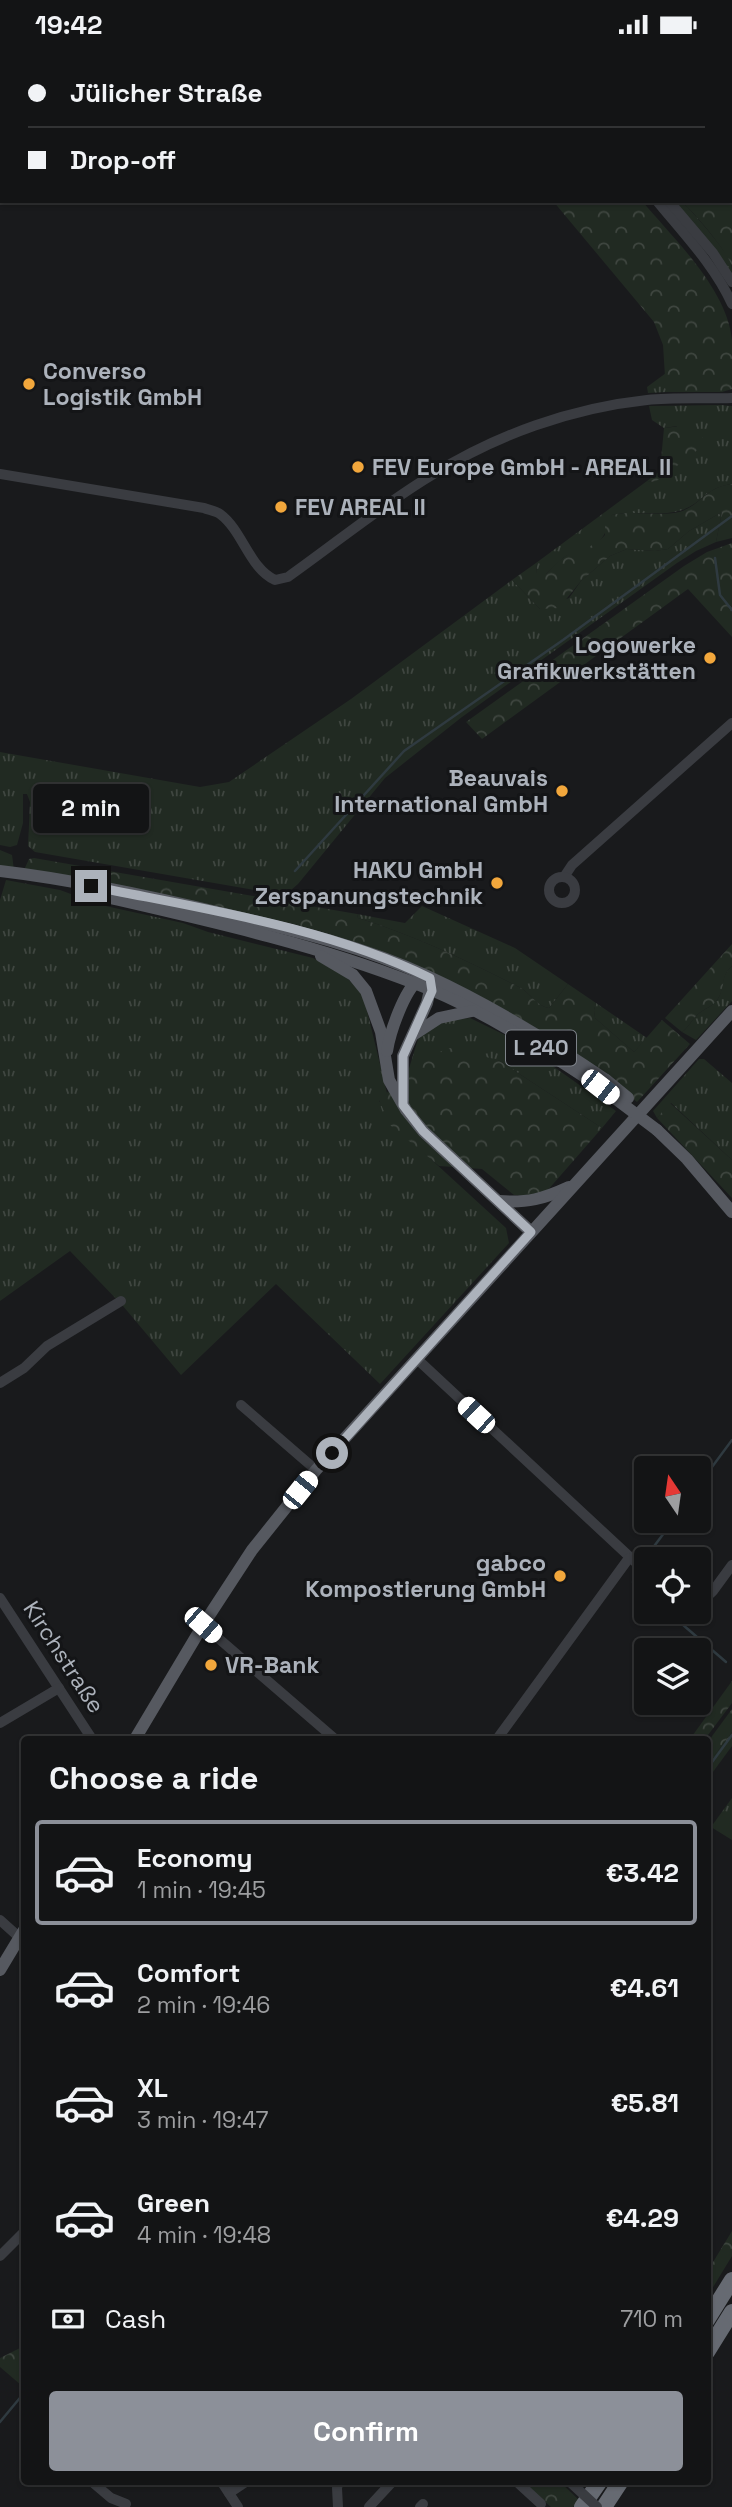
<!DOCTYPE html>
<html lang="en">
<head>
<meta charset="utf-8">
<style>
  body { margin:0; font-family:"Space Grotesk",sans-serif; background:#202122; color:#f1f3f6; height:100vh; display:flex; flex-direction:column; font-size:26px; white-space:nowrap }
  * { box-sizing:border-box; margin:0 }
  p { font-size:23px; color:#9d9ea0 }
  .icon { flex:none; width:38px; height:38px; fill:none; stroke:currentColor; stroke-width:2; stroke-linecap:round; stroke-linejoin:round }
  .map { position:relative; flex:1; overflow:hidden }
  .drawer { position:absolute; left:21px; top:1687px; width:690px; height:749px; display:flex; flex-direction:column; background:#131415; border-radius:7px; box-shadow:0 2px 5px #0004,0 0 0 2px #323334 }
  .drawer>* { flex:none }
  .banner { position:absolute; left:0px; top:0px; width:733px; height:154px; box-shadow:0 2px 5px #0004,0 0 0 2px #323334; display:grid; align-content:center; height:154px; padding:0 28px; background:#131415 }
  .needle { width:46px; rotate:347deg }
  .controls { position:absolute; left:634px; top:1407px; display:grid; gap:14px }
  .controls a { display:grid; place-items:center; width:77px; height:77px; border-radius:7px; background:#131415; box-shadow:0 2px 5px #0004,0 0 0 2px #323334; font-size:35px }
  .end { position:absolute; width:32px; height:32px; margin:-16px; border:9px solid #acb2bb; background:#111; box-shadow:0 0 0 4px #111 }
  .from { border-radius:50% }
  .bubble { position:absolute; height:49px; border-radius:7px; background:#131415; box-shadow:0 2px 5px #0004,0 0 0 2px #323334; font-size:23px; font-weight:800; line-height:49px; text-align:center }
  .car { position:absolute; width:21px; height:42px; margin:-21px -10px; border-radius:9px; box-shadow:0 0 5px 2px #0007; background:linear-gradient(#fff 24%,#345 0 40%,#fff 0 76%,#345 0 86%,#fff 0) }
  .banner b { display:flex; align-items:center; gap:24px; height:66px; font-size:26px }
  .banner b+b { border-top:2px solid #323334 }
  .banner i { width:18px; height:18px; background:#f1f3f6 }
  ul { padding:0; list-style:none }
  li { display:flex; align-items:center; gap:21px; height:105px; margin:0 14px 10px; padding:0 14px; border:4px solid transparent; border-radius:7px }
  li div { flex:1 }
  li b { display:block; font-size:26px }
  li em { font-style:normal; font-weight:800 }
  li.selected { border-color:#8c9099 }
  li>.icon { width:63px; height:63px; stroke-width:1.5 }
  h2 { padding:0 28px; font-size:32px; line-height:84px }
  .pay { display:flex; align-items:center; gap:18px; height:77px; padding:0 28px; font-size:26px }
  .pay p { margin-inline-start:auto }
  .action { display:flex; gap:14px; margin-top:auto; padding:14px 28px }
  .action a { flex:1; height:80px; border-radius:7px; background:#8c9099; color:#fff; font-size:28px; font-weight:800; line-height:80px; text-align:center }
  .status { display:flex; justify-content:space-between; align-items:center; height:49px; padding:0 35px; background:#131415; direction:ltr }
  .status svg { height:19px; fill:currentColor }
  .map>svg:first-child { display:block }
  .grass { fill:url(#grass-tufts) }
  .forest { fill:url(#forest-crowns) }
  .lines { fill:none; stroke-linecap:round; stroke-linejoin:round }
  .stream { stroke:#2f3a40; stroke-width:2.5 }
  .minor { stroke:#3a3c41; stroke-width:10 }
  .major { stroke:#565960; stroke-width:12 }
  .highway { stroke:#666a72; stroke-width:16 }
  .minor-bridge { stroke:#3a3c41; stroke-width:10 }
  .major-bridge { stroke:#565960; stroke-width:12 }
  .route { stroke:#acb2bb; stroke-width:9 }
  .poi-dot { fill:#f2a73c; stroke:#141517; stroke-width:2.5 }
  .labels { text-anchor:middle; stroke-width:6; stroke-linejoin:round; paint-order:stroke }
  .shield { fill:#141517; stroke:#7e838a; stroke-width:2 }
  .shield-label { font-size:21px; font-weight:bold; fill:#acb2bb }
  .poi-label { font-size:23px; font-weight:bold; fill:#acb2bb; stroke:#141517; text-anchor:start }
  .street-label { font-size:23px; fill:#acb2bb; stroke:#141517 }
</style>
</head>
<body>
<div class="status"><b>19:42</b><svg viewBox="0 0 49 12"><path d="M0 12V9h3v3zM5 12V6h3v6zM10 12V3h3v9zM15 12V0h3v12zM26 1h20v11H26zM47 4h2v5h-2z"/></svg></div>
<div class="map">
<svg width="732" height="2458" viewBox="0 0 732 2458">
  <defs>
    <pattern id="grass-tufts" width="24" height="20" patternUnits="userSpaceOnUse" patternTransform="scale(1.75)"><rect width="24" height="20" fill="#212a22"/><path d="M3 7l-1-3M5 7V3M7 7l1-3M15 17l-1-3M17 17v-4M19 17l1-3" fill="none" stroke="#3f4640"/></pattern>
    <pattern id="forest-crowns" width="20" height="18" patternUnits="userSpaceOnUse" patternTransform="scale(1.75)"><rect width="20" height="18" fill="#212a22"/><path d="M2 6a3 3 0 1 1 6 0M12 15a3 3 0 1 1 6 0" fill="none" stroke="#3f4640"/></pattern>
  </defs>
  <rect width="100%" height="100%" fill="#191a1c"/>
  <g class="grass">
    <path d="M 674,152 L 681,152 C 691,160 726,202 731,213 C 732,217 732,224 732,229 Z"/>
    <path d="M 666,324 L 666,343 L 648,344 L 647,338 Z"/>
    <path d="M 721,356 L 732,357 L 732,435 C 705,438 702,456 679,462 C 656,468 634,461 612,466 C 607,479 604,493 590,499 C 581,503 571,503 563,509 C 557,514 552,520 546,525 L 537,525 L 536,514 L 647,432 L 655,433 L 677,377 L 664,379 L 652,371 L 649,357 Z"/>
    <path d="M 722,463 L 716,493 L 696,502 L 677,514 L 462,668 L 385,729 L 298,835 L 291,841 L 277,845 L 35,803 L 28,797 L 30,753 L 27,745 L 23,745 L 23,774 L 17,796 L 10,798 L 0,796 L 0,703 L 200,738 L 229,733 L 351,650 L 512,531 L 540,560 L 569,549 L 581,532 L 610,507 L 627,500 L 655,502 L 668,500 L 689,482 Z"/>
    <path d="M 6,831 L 60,841 L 101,856 L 183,874 L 208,883 L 313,909 L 342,924 L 363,945 L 387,1044 L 379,1052 L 422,1102 L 506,1179 L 509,1194 L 380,1335 L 276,1235 L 181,1326 L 123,1257 L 70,1202 L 0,1252 L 0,851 Z"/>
    <path d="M 422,857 L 515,899 L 568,935 L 549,959 C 536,957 531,944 519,938 C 467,912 414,886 358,869 L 357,865 L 405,874 Z"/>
    <path d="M 732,917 L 732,952 L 696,991 L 682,983 C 689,978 691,972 697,966 C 704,959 714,958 719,948 C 725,935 720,928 732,917 Z"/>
    <path d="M 596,954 L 647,989 L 634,1003 L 595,969 L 594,961 Z"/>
    <path d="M 470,969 L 519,993 L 616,1062 L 602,1079 L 498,1011 L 407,1026 L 418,990 L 442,972 Z"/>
    <path d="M 699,1010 L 704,1010 L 732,1034 L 732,1111 L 671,1054 L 657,1069 L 653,1062 Z"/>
    <path d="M 732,1683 L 732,1697 L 707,1731 L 707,1716 Z"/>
    <path d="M 732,1749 L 732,1791 L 711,1778 Z"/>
  </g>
  <g class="forest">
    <path d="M 553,152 L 642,152 C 674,190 727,240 732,291 C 732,307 732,324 732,340 L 722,343 L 666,343 L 663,296 L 654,273 Z"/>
    <path d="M 681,152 L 729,152 L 732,154 L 732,217 C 726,201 695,164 681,152 Z"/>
    <path d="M 689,376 L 698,381 L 703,389 L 700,398 L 693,405 L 655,433 L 647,432 L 660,422 L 664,379 Z"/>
    <path d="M 732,435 L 732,489 L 716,493 L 722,463 L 689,482 L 668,500 L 655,502 L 627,500 L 610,507 L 581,532 L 559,559 L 540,560 L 512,531 L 536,514 L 537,525 L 546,525 C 552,520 557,513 563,509 C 578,498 591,502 605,486 L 605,477 L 612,466 C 634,461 656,468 679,463 C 702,456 705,438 732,435 Z"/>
    <path d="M 732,494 L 732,588 L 688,540 L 482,690 L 466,673 L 684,517 L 707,503 Z"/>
    <path d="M 0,801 L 12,806 L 14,821 L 0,818 Z"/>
    <path d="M 34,809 L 357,865 L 358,869 C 414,886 467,912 519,938 C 531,944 536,957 549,959 L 568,935 L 596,954 L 594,961 L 595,969 L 634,1003 L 662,971 L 690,995 L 637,1053 C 551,978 449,926 341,889 C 306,877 269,869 233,862 C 164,847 94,834 24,821 L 29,810 Z"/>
    <path d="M 732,895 L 732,917 C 720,928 726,935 719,948 C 714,958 704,959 697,966 C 691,972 689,978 682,983 L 665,969 Z"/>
    <path d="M 450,999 L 498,1011 L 602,1079 L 547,1142 L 530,1147 L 514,1146 L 482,1120 L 439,1117 L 390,1076 L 379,1051 L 426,1008 Z"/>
    <path d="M 670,1054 L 732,1111 L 732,1149 L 657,1069 Z"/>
    <path d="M 732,1632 L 732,1654 L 705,1690 L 690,1690 Z"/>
    <path d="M 732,1660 L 732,1683 L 707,1716 L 707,1694 Z"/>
    <path d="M 732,2182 L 732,2207 L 707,2248 L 707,2223 Z"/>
    <path d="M 24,2297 L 24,2332 L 21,2336 L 0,2318 L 0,2309 Z"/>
    <path d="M 522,2433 L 560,2433 L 579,2451 L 573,2458 L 551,2458 Z"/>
  </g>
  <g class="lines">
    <g class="stream">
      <path d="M 715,509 L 720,546 L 732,561"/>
      <path d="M 295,822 L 404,702 L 563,591 L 732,467"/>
      <path d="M 698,1437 L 732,1391"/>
      <path d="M 646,1508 L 673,1472"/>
      <path d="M 637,1525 L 633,1533 L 646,1543"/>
      <path d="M 668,1563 L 726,1613"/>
      <path d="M 707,1720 L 732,1686"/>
      <path d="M 0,2373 L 24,2344"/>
    </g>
    <g class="minor">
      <path d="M 532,0 L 534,2"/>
      <path d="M 543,0 L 545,2"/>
      <path d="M 657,152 C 684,185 715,217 732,255"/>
      <path d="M 669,152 L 713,204 L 732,233"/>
      <path d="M 0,425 L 204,459 C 209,461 216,462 220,465 C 243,482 249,519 275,531 L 288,528 C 336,494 382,456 432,426 C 496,386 571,359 647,351 C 675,348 704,350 732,349"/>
      <path d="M 564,828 L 572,816 L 732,674"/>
      <circle cx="562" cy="841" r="13"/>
      <path d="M 417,1310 L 646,1523"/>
      <path d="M 0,1334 L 24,1319 L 47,1297 L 121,1252"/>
      <path d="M 241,1356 L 316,1421"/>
      <path d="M 0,1549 L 92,1690"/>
      <path d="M 698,1556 L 713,1542 L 732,1516"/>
      <path d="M 203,1576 L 335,1690"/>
      <path d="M 0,1674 L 59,1639"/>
      <path d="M 497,1690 L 629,1509"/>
      <path d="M 0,1871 L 20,1889"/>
      <path d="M 0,2207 L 24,2183"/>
      <path d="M 91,2432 L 111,2449 L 126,2455"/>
      <path d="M 221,2432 L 238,2458"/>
      <path d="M 516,2432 L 541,2455"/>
      <path d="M 229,2444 L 247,2432"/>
      <path d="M 338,2458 L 337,2439 L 339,2432"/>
      <path d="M 369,2458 L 393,2432"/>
      <path d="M 420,2458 L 423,2455"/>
    </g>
    <g class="major">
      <path d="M 0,822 C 77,831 154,848 229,866 C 297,882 364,898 427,927 C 490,956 549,992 606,1031"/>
      <path d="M 106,848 C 210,872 314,895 414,934 C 480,959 541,999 600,1038"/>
      <path d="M 321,907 L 353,926 L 366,942 L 381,983 L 389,1031 L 406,1061 L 423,1082 L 531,1183"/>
      <path d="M 413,986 L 439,969 L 472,962"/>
      <path d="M 387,1002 C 390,983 404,942 419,930"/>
      <path d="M 403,1052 L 403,1007 L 427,954 L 431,936"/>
      <path d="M 657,1081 L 687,1110 L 732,1163"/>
      <path d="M 499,1152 C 528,1154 543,1150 569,1138"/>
      <path d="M 135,1690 L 203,1576 L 252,1501 L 316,1421 L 732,962"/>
      <path d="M 0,1921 L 24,1881"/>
    </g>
    <g class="highway">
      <path d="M 707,2271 L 732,2231"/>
      <path d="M 707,2303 L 732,2263"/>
      <path d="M 582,2458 L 600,2432"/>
      <path d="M 604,2458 L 621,2432"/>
    </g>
    <path class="minor-bridge" d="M 569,2432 L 597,2458"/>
    <g class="major-bridge">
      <path d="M 606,1031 L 628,1049"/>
      <path d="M 600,1038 L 657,1081"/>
    </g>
  </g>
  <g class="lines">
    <path class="route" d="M 91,837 C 203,860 327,878 430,929 L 432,942 L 403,1007 L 403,1056 L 423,1082 L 531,1183 L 332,1404"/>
  </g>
  <g class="poi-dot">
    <circle cx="29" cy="335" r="7"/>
    <circle cx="358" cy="418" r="7"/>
    <circle cx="281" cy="458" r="7"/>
    <circle cx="710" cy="609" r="7"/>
    <circle cx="562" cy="742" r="7"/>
    <circle cx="497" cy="834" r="7"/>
    <circle cx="560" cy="1527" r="7"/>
    <circle cx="211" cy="1616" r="7"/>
  </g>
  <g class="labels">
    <rect class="shield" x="506" y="981.5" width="70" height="35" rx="5"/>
    <g class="shield-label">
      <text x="541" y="1006">L 240</text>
    </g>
    <g class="poi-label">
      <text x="43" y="330">Converso<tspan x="43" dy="26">Logistik GmbH</tspan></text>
      <text x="372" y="426">FEV Europe GmbH - AREAL II</text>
      <text x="295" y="466">FEV AREAL II</text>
      <text x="696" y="604" text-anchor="end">Logowerke<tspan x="696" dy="26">Grafikwerkstätten</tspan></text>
      <text x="548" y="737" text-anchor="end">Beauvais<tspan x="548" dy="26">International GmbH</tspan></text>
      <text x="483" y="829" text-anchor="end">HAKU GmbH<tspan x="483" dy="26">Zerspanungstechnik</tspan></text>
      <text x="546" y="1522" text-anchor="end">gabco<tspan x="546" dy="26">Kompostierung GmbH</tspan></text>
      <text x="225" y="1624">VR-Bank</text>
    </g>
    <g class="street-label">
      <text transform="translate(64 1608) rotate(57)" y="8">Kirchstraße</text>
    </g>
  </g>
</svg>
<div class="controls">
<a><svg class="needle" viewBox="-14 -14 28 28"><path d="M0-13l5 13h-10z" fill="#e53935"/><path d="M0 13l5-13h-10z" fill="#9d9ea0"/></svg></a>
<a><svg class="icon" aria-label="locate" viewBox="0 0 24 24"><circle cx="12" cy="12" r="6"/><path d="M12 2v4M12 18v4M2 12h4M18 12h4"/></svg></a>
<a><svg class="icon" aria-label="layers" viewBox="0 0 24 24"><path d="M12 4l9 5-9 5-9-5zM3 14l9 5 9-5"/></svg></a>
</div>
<i class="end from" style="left:332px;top:1404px"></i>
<i class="end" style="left:91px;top:837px"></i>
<div class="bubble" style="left:33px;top:735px;width:116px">2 min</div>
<i class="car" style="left:600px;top:1038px;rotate:128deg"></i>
<i class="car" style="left:476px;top:1366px;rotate:313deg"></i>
<i class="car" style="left:300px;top:1441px;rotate:39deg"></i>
<i class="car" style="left:203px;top:1576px;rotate:131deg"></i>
<div class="banner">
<b><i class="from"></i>Jülicher Straße</b>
<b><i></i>Drop-off</b>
</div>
<section class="drawer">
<h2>Choose a ride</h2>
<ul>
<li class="selected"><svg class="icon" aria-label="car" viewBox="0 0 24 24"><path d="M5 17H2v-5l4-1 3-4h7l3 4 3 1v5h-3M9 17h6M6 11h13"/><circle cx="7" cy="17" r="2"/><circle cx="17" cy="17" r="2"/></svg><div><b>Economy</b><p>1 min · 19:45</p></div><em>€3.42</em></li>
<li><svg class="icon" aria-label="car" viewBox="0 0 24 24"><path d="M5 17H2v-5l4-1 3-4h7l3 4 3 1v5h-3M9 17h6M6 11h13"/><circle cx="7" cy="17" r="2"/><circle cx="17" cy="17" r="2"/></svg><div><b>Comfort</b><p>2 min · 19:46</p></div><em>€4.61</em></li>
<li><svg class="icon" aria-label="car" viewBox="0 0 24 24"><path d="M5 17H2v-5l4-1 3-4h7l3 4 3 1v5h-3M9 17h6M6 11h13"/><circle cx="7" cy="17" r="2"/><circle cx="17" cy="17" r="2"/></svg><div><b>XL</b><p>3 min · 19:47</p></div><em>€5.81</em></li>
<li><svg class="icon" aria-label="car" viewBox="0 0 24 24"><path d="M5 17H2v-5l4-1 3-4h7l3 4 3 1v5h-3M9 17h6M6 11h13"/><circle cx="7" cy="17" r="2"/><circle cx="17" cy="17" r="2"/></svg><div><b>Green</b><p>4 min · 19:48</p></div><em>€4.29</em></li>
</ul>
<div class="pay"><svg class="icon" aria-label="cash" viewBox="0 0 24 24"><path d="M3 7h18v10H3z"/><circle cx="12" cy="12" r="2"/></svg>Cash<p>710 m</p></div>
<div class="action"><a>Confirm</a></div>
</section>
</div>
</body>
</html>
